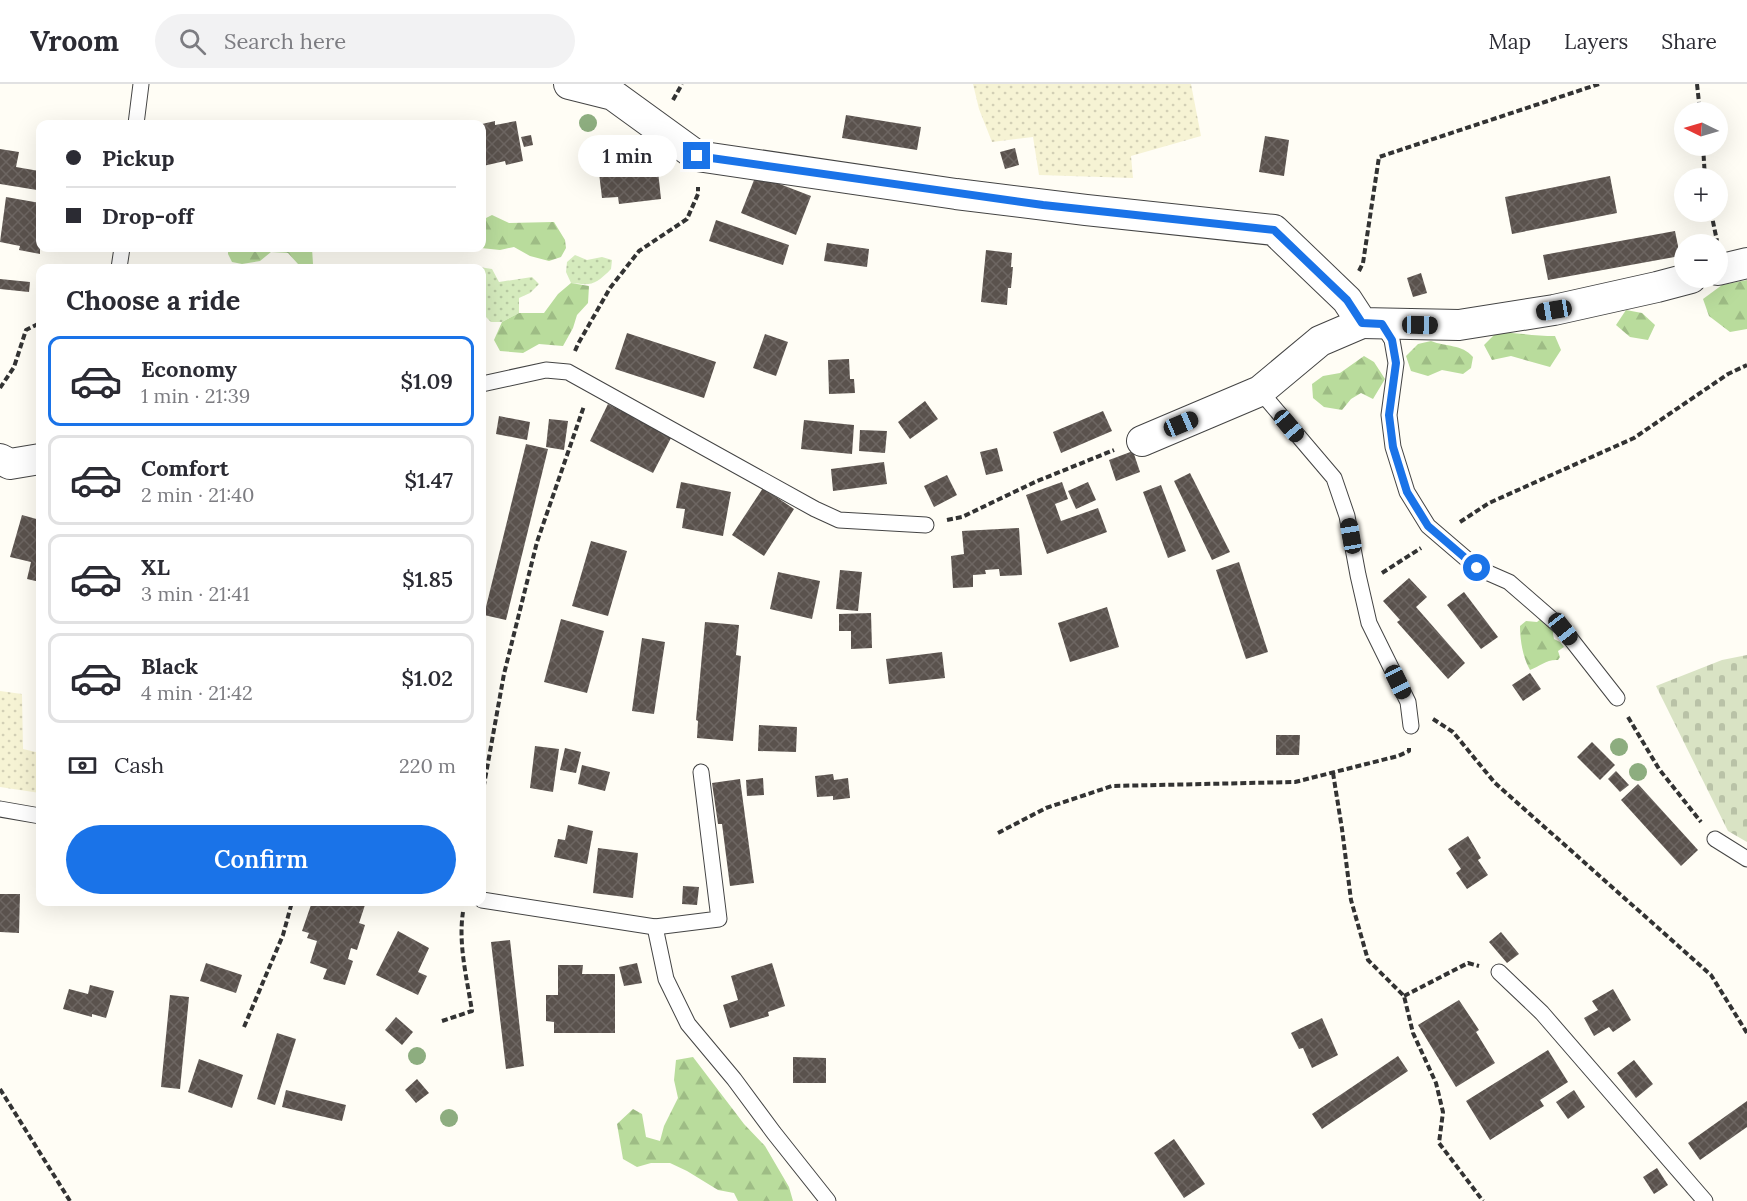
<!DOCTYPE html>
<html lang="en">
<head>
<meta charset="utf-8">
<style>
  body { margin:0; font-family:Lora,serif; background:#f2f2f3; color:#2b2b33; height:100vh; display:flex; flex-direction:column; font-size:22px; white-space:nowrap }
  * { box-sizing:border-box; margin:0 }
  p { font-size:20px; color:#7c7c81 }
  .icon { flex:none; width:33px; height:33px; fill:none; stroke:currentColor; stroke-width:2; stroke-linecap:round; stroke-linejoin:round }
  .map { position:relative; flex:1; overflow:hidden }
  .side { position:absolute; left:36px; top:180px; width:450px; height:642px; display:flex; flex-direction:column; background:#fff; border-radius:12px; box-shadow:0 6px 24px #0002 }
  .side>* { flex:none }
  .banner { position:absolute; left:36px; top:36px; width:450px; height:132px; border-radius:12px; box-shadow:0 6px 24px #0002; display:grid; align-content:center; height:132px; padding:0 30px; background:#fff }
  .needle { width:39px; rotate:275deg }
  .controls { position:absolute; left:1674px; top:18px; display:grid; gap:12px }
  .controls a { display:grid; place-items:center; width:54px; height:54px; border-radius:50%; background:#fff; box-shadow:0 6px 24px #0002; font-size:30px }
  .end { position:absolute; width:27px; height:27px; margin:-14px; border:8px solid #1a73e8; background:#fff; box-shadow:0 0 0 3px #fff }
  .from { border-radius:50% }
  .bubble { position:absolute; height:42px; border-radius:21px; background:#fff; box-shadow:0 6px 24px #0002; font-size:20px; font-weight:600; line-height:42px; text-align:center }
  .car { position:absolute; width:18px; height:36px; margin:-18px -9px; border-radius:8px; box-shadow:0 0 4px 2px #0007; background:linear-gradient(#222 24%,#8ab4d8 0 40%,#222 0 76%,#8ab4d8 0 86%,#222 0) }
  .banner b { display:flex; align-items:center; gap:21px; height:57px; font-size:22px }
  .banner b+b { border-top:2px solid #e1e1e2 }
  .banner i { width:15px; height:15px; background:#2b2b33 }
  ul { padding:0; list-style:none }
  li { display:flex; align-items:center; gap:18px; height:90px; margin:0 12px 9px; padding:0 18px; border:3px solid #e1e1e2; border-radius:12px }
  li div { flex:1 }
  li b { display:block; font-size:22px }
  li em { font-style:normal; font-weight:600 }
  li.active { border-color:#1a73e8 }
  li>.icon { width:54px; height:54px; stroke-width:1.5 }
  h2 { padding:0 30px; font-size:27px; line-height:72px }
  .pay { display:flex; align-items:center; gap:15px; height:66px; padding:0 30px; font-size:22px }
  .pay p { margin-inline-start:auto }
  .cta { display:flex; gap:12px; margin-top:auto; padding:12px 30px }
  .cta a { flex:1; height:69px; border-radius:36px; background:#1a73e8; color:#fff; font-size:24px; font-weight:600; line-height:69px; text-align:center }
  header { display:flex; align-items:center; gap:36px; box-sizing:border-box; height:84px; padding:0 30px; background:#fff; border-bottom:2px solid #e1e1e2 }
  header strong { font-size:28px }
  nav { display:flex; gap:33px; margin-inline-start:auto; font-size:21px }
  .search { width:420px; height:54px; background:#f2f2f3; display:flex; align-items:center; gap:15px; box-sizing:border-box; padding:0 21px; border-radius:33px; color:#7c7c81; font-size:22px }
  .map>svg:first-child { display:block }
  .farmland { fill:url(#farmland-dots) }
  .grass { fill:url(#grass-dots) }
  .forest { fill:url(#forest-firs) }
  .cemetery { fill:url(#cemetery-stones) }
  .building { fill:url(#building-cross-hatch) }
  .lines { fill:none; stroke-linecap:round; stroke-linejoin:round }
  .service-casing { stroke:#444; stroke-width:17 }
  .minor-casing { stroke:#444; stroke-width:32 }
  .path { stroke:#333; stroke-width:4; stroke-dasharray:6 3; stroke-linecap:butt }
  .service { stroke:#fff; stroke-width:15 }
  .minor { stroke:#fff; stroke-width:30 }
  .tree { fill:#8dad7f }
  .route { stroke:#1a73e8; stroke-width:8 }
</style>
</head>
<body>
<header>
<strong>Vroom</strong>
<div class="search"><svg class="icon" aria-label="search" viewBox="0 0 24 24"><circle cx="10" cy="10" r="6"/><path d="M15 15l6 6"/></svg>Search here</div>
<nav><a>Map</a><a>Layers</a><a>Share</a></nav>
</header>
<div class="map">
<svg width="1747" height="1117" viewBox="0 0 1747 1117">
  <defs>
    <pattern id="farmland-dots" width="8" height="8" patternUnits="userSpaceOnUse" patternTransform="scale(1.5)"><rect width="8" height="8" fill="#f6f3d4"/><path d="M2 2h.1M6 6h.1" fill="none" stroke="#d2cfb5" stroke-width="1.8" stroke-linecap="round"/></pattern>
    <pattern id="grass-dots" width="8" height="8" patternUnits="userSpaceOnUse" patternTransform="scale(1.5)"><rect width="8" height="8" fill="#d5ebbd"/><path d="M2 2h.1M6 6h.1" fill="none" stroke="#b6c8a1" stroke-width="1.8" stroke-linecap="round"/></pattern>
    <pattern id="forest-firs" width="22" height="20" patternUnits="userSpaceOnUse" patternTransform="scale(1.5)"><rect width="22" height="20" fill="#b9dc9c"/><path d="M5 1l3.5 6h-7zM16 11l3.5 6h-7z" fill="#9ebc85"/></pattern>
    <pattern id="cemetery-stones" width="16" height="16" patternUnits="userSpaceOnUse" patternTransform="scale(1.5)"><rect width="16" height="16" fill="#d9e3c4"/><path d="M2 7V4a2 2 0 0 1 4 0v3zM10 15v-3a2 2 0 0 1 4 0v3z" fill="#b9c2a7"/></pattern>
    <pattern id="building-cross-hatch" width="8" height="8" patternUnits="userSpaceOnUse" patternTransform="scale(1.5)"><rect width="8" height="8" fill="#5a524d"/><path d="M0 0l8 8M0 8l8-8" fill="none" stroke="#6d6662"/></pattern>
  </defs>
  <rect width="100%" height="100%" fill="#fffdf5"/>
  <g class="farmland">
    <path d="M 973,0 L 1191,0 L 1201,52 L 1131,72 L 1133,94 L 1039,91 L 1033,53 L 992,58 L 979,25 Z"/>
    <path d="M 0,607 L 22,610 L 23,665 L 40,669 L 40,709 L 0,703 Z"/>
  </g>
  <g class="grass">
    <path d="M 575,171 L 587,176 L 602,173 L 612,176 L 611,185 C 596,200 593,202 571,199 L 566,188 L 567,178 Z"/>
    <path d="M 466,181 L 492,185 L 499,198 L 532,193 L 539,200 L 530,209 L 519,214 L 519,229 L 502,238 L 491,238 L 482,229 L 482,184 L 450,184 Z"/>
  </g>
  <g class="forest">
    <path d="M 492,131 L 509,139 L 554,138 L 565,156 L 566,164 L 561,173 L 549,177 L 530,172 L 514,163 L 500,166 L 481,164 L 482,136 Z"/>
    <path d="M 228,164 L 312,164 L 313,180 L 298,180 L 288,169 L 271,168 L 260,177 L 242,180 L 232,178 L 228,170 Z"/>
    <path d="M 1747,196 L 1747,245 L 1730,248 L 1709,232 L 1703,215 L 1722,201 Z"/>
    <path d="M 571,199 L 589,202 L 588,219 L 577,231 L 573,244 L 563,262 L 539,260 L 523,269 L 500,267 L 494,256 L 502,238 L 519,229 L 544,229 L 558,210 Z"/>
    <path d="M 1626,226 L 1642,229 L 1655,241 L 1648,256 L 1630,253 L 1616,241 Z"/>
    <path d="M 1497,248 C 1517,249 1536,252 1555,252 L 1561,266 L 1550,283 L 1511,272 L 1492,276 L 1484,261 Z"/>
    <path d="M 1431,257 C 1446,263 1462,260 1473,273 L 1471,284 L 1463,290 L 1442,286 L 1428,292 L 1411,287 L 1406,272 L 1418,260 Z"/>
    <path d="M 1364,272 L 1374,278 L 1385,295 L 1373,315 L 1361,309 L 1351,315 L 1342,326 L 1324,323 L 1313,314 L 1312,300 L 1323,292 L 1340,289 Z"/>
    <path d="M 1547,530 L 1554,536 L 1553,550 L 1554,555 L 1560,558 L 1564,563 L 1558,567 L 1560,573 L 1558,576 C 1547,575 1540,582 1530,586 C 1523,574 1520,556 1520,542 L 1526,537 L 1537,538 Z"/>
    <path d="M 693,973 L 744,1040 L 765,1062 L 789,1103 L 793,1117 L 738,1117 L 734,1109 L 718,1106 L 687,1087 L 670,1079 L 651,1079 L 637,1083 L 623,1075 L 617,1040 L 633,1025 L 642,1030 L 646,1053 L 660,1057 L 664,1042 L 678,1014 L 674,996 L 676,976 Z"/>
  </g>
  <path class="cemetery" d="M 1747,571 L 1747,758 L 1728,747 L 1656,602 L 1722,576 Z"/>
  <g class="building">
    <path d="M 846,31 L 921,43 L 917,66 L 842,54 Z"/>
    <path d="M 495,37 L 495,41 L 516,37 L 523,77 L 506,81 L 505,77 L 483,82 L 482,40 Z"/>
    <path d="M 531,51 L 533,61 L 524,63 L 521,53 Z"/>
    <path d="M 1265,52 L 1289,56 L 1284,92 L 1259,88 Z"/>
    <path d="M 1015,64 L 1019,81 L 1005,85 L 1000,68 Z"/>
    <path d="M 0,65 L 19,68 L 16,83 L 39,87 L 37,106 L 0,100 Z"/>
    <path d="M 636,85 L 636,89 L 658,87 L 661,115 L 619,120 L 618,113 L 602,114 L 599,89 Z"/>
    <path d="M 756,91 L 811,112 L 796,151 L 741,129 Z"/>
    <path d="M 1610,92 L 1617,129 L 1512,150 L 1505,113 Z"/>
    <path d="M 6,113 L 40,119 L 40,170 L 19,166 L 20,162 L 0,158 Z"/>
    <path d="M 716,136 L 789,161 L 783,181 L 709,157 Z"/>
    <path d="M 1675,147 L 1680,172 L 1548,196 L 1543,171 Z"/>
    <path d="M 827,159 L 869,165 L 867,183 L 824,177 Z"/>
    <path d="M 986,166 L 1012,169 L 1011,183 L 1013,183 L 1011,204 L 1008,204 L 1007,221 L 981,218 Z"/>
    <path d="M 1421,189 L 1427,209 L 1413,213 L 1407,194 Z"/>
    <path d="M 0,195 L 30,198 L 29,208 L 0,205 Z"/>
    <path d="M 627,249 L 716,278 L 704,314 L 615,285 Z"/>
    <path d="M 765,250 L 788,258 L 776,292 L 753,284 Z"/>
    <path d="M 849,275 L 850,295 L 854,295 L 855,309 L 829,310 L 828,276 Z"/>
    <path d="M 925,317 L 938,335 L 910,355 L 898,338 Z"/>
    <path d="M 608,320 L 672,352 L 653,389 L 590,357 Z"/>
    <path d="M 1103,327 L 1112,347 L 1061,369 L 1053,348 Z"/>
    <path d="M 499,332 L 530,338 L 527,356 L 496,350 Z"/>
    <path d="M 549,335 L 568,337 L 564,366 L 546,363 Z"/>
    <path d="M 804,336 L 854,341 L 852,370 L 801,365 Z"/>
    <path d="M 860,346 L 887,347 L 885,369 L 859,367 Z"/>
    <path d="M 526,360 L 548,365 L 506,536 L 484,531 Z"/>
    <path d="M 997,364 L 1003,387 L 986,391 L 980,368 Z"/>
    <path d="M 1133,367 L 1140,388 L 1116,397 L 1109,376 Z"/>
    <path d="M 884,378 L 887,400 L 833,407 L 831,385 Z"/>
    <path d="M 1190,389 L 1230,468 L 1212,476 L 1174,397 Z"/>
    <path d="M 947,391 L 957,411 L 934,423 L 924,402 Z"/>
    <path d="M 681,398 L 731,408 L 723,452 L 682,444 L 685,425 L 676,424 Z"/>
    <path d="M 1062,398 L 1068,415 L 1055,420 L 1061,437 L 1098,424 L 1107,448 L 1047,470 L 1026,411 Z"/>
    <path d="M 1088,398 L 1096,416 L 1076,425 L 1068,407 Z"/>
    <path d="M 1161,401 L 1186,467 L 1168,474 L 1143,408 Z"/>
    <path d="M 763,404 L 794,425 L 764,472 L 732,451 Z"/>
    <path d="M 22,431 L 40,436 L 40,498 L 27,495 L 31,478 L 10,473 Z"/>
    <path d="M 1019,444 L 1022,491 L 1000,492 L 999,485 L 985,486 L 986,490 L 973,491 L 973,503 L 953,504 L 951,472 L 964,470 L 962,447 Z"/>
    <path d="M 591,457 L 627,467 L 608,532 L 572,522 Z"/>
    <path d="M 1239,478 L 1268,568 L 1246,575 L 1216,486 Z"/>
    <path d="M 840,486 L 862,488 L 858,527 L 836,525 Z"/>
    <path d="M 778,488 L 820,497 L 812,535 L 770,525 Z"/>
    <path d="M 1409,494 L 1427,513 L 1416,523 L 1465,579 L 1448,595 L 1397,538 L 1400,536 L 1383,517 Z"/>
    <path d="M 1464,508 L 1498,553 L 1481,565 L 1447,521 Z"/>
    <path d="M 1107,523 L 1119,563 L 1070,578 L 1058,539 Z"/>
    <path d="M 871,529 L 872,564 L 851,565 L 851,547 L 839,547 L 839,530 Z"/>
    <path d="M 561,535 L 604,547 L 587,609 L 544,598 Z"/>
    <path d="M 705,538 L 739,541 L 736,571 L 741,572 L 733,657 L 697,654 L 698,637 L 696,636 Z"/>
    <path d="M 642,554 L 665,558 L 654,630 L 632,627 Z"/>
    <path d="M 942,568 L 945,594 L 889,600 L 886,575 Z"/>
    <path d="M 1530,589 L 1541,605 L 1523,617 L 1512,601 Z"/>
    <path d="M 759,641 L 797,643 L 796,668 L 758,667 Z"/>
    <path d="M 1276,651 L 1300,651 L 1299,671 L 1276,671 Z"/>
    <path d="M 1592,658 L 1615,681 L 1600,696 L 1577,673 Z"/>
    <path d="M 535,662 L 559,665 L 553,708 L 530,704 Z"/>
    <path d="M 565,664 L 581,668 L 576,689 L 560,686 Z"/>
    <path d="M 582,681 L 610,688 L 605,707 L 578,700 Z"/>
    <path d="M 1616,687 L 1629,701 L 1620,708 L 1608,695 Z"/>
    <path d="M 833,690 L 834,696 L 848,694 L 850,714 L 833,716 L 833,712 L 817,713 L 815,692 Z"/>
    <path d="M 763,694 L 764,711 L 747,712 L 746,696 Z"/>
    <path d="M 740,695 L 754,799 L 730,802 L 722,740 L 718,740 L 712,699 Z"/>
    <path d="M 1638,700 L 1698,766 L 1681,782 L 1621,716 Z"/>
    <path d="M 568,741 L 593,747 L 587,780 L 554,773 L 558,755 L 565,756 Z"/>
    <path d="M 1468,752 L 1481,774 L 1478,776 L 1488,791 L 1467,805 L 1456,789 L 1461,785 L 1448,765 Z"/>
    <path d="M 598,764 L 638,769 L 633,814 L 593,809 Z"/>
    <path d="M 683,802 L 699,803 L 697,821 L 682,820 Z"/>
    <path d="M 0,810 L 20,810 L 19,849 L 0,848 Z"/>
    <path d="M 312,818 L 355,818 L 365,821 L 359,839 L 365,841 L 357,866 L 351,864 L 348,875 L 353,877 L 345,901 L 323,895 L 327,885 L 310,879 L 317,857 L 307,854 L 309,849 L 302,847 Z"/>
    <path d="M 398,847 L 429,864 L 418,888 L 427,892 L 418,911 L 376,891 Z"/>
    <path d="M 1501,848 L 1519,870 L 1507,879 L 1489,858 Z"/>
    <path d="M 510,856 L 524,982 L 506,985 L 491,858 Z"/>
    <path d="M 206,879 L 242,891 L 236,909 L 200,897 Z"/>
    <path d="M 637,879 L 642,899 L 624,902 L 619,883 Z"/>
    <path d="M 772,879 L 785,922 L 768,928 L 769,932 L 730,944 L 723,921 L 738,916 L 731,892 Z"/>
    <path d="M 558,881 L 583,881 L 582,890 L 615,890 L 615,949 L 554,949 L 554,938 L 546,937 L 546,911 L 558,911 Z"/>
    <path d="M 90,901 L 114,907 L 106,934 L 92,930 L 92,933 L 63,925 L 69,905 L 88,910 Z"/>
    <path d="M 1613,905 L 1631,936 L 1613,948 L 1609,943 L 1594,952 L 1584,934 L 1598,926 L 1592,917 Z"/>
    <path d="M 170,911 L 189,913 L 180,1005 L 161,1003 Z"/>
    <path d="M 1459,916 L 1479,946 L 1476,948 L 1495,979 L 1456,1003 L 1418,941 Z"/>
    <path d="M 396,933 L 413,948 L 402,961 L 385,946 Z"/>
    <path d="M 1322,934 L 1338,971 L 1312,984 L 1303,964 L 1299,965 L 1291,949 Z"/>
    <path d="M 277,949 L 296,955 L 275,1021 L 257,1015 Z"/>
    <path d="M 1548,966 L 1568,998 L 1540,1016 L 1544,1022 L 1490,1056 L 1466,1017 Z"/>
    <path d="M 1398,972 L 1408,987 L 1322,1045 L 1312,1030 Z"/>
    <path d="M 793,973 L 826,974 L 826,999 L 793,999 Z"/>
    <path d="M 199,975 L 243,991 L 232,1024 L 188,1008 Z"/>
    <path d="M 1634,976 L 1653,1000 L 1636,1014 L 1617,989 Z"/>
    <path d="M 417,995 L 429,1009 L 416,1019 L 405,1006 Z"/>
    <path d="M 286,1006 L 346,1021 L 342,1037 L 282,1023 Z"/>
    <path d="M 1574,1006 L 1585,1023 L 1568,1035 L 1556,1018 Z"/>
    <path d="M 1747,1017 L 1747,1043 L 1700,1076 L 1688,1059 Z"/>
    <path d="M 1174,1055 L 1205,1100 L 1184,1114 L 1154,1069 Z"/>
    <path d="M 1657,1084 L 1668,1101 L 1654,1110 L 1643,1093 Z"/>
  </g>
  <g class="lines">
    <defs>
      <g id="service">
        <path d="M 136,40 L 141,0"/>
        <path d="M 119,184 L 122,164"/>
        <path d="M 1382,240 L 1392,256 L 1396,279 L 1389,331 L 1393,363 L 1407,408 L 1428,442 L 1477,484 L 1509,498 L 1563,545 L 1617,614"/>
        <path d="M 482,300 L 546,286 L 568,288 L 815,425 L 839,436 L 926,441"/>
        <path d="M 1260,307 L 1334,394 L 1347,432 L 1358,491 L 1369,539 L 1408,618 L 1411,642"/>
        <path d="M 0,725 L 40,732"/>
        <path d="M 1715,755 L 1747,775"/>
        <path d="M 482,816 L 655,843 L 719,835 L 701,688"/>
        <path d="M 655,843 L 666,895 L 688,940 L 734,995 L 774,1049 L 828,1117"/>
        <path d="M 1499,888 L 1542,929 L 1705,1117"/>
      </g>
      <g id="minor">
        <path d="M 569,0 L 613,11 L 697,72 L 956,110 L 1086,126 L 1274,146 L 1347,216 L 1362,239 L 1459,241 L 1554,226 L 1657,203 L 1691,194"/>
        <path d="M 1718,186 L 1747,179"/>
        <path d="M 1142,357 L 1260,307 L 1320,257 L 1362,239"/>
        <path d="M 0,375 L 10,380 L 40,375"/>
      </g>
    </defs>
    <use href="#service" class="service-casing"/>
    <use href="#minor" class="minor-casing"/>
    <g class="path">
      <path d="M 1697,0 L 1700,28"/>
      <path d="M 673,16 L 682,0"/>
      <path d="M 1703,62 L 1705,94"/>
      <path d="M 1711,128 L 1717,157"/>
      <path d="M 1359,187 L 1363,179 L 1379,73 L 1599,0"/>
      <path d="M 575,267 L 578,260 L 610,204 L 639,167 L 687,135 L 698,110 L 698,103"/>
      <path d="M 0,304 L 14,283 L 26,246 L 40,239"/>
      <path d="M 947,436 L 962,433 L 1035,398 L 1114,366"/>
      <path d="M 1460,438 L 1489,419 L 1634,354 L 1728,290 L 1747,281"/>
      <path d="M 1382,489 L 1421,464"/>
      <path d="M 1628,633 L 1659,685 L 1701,738"/>
      <path d="M 1433,635 L 1453,648 L 1495,699 L 1711,891 L 1747,949"/>
      <path d="M 1333,689 L 1342,745 L 1351,816 L 1368,876 L 1404,912 L 1413,949 L 1436,999 L 1443,1028 L 1439,1059 L 1483,1117"/>
      <path d="M 482,712 L 504,590 L 537,458 L 584,322"/>
      <path d="M 998,749 L 1046,724 L 1112,702 L 1295,698 L 1398,672 L 1409,667 L 1409,664"/>
      <path d="M 1404,912 L 1468,879 L 1479,882"/>
      <path d="M 442,937 L 472,927 C 467,895 458,860 463,828"/>
      <path d="M 244,943 L 283,851 L 292,818"/>
      <path d="M 0,1005 L 70,1117"/>
    </g>
    <use href="#service" class="service"/>
    <use href="#minor" class="minor"/>
  </g>
  <g class="tree">
    <circle cx="588" cy="39" r="9"/>
    <circle cx="1619" cy="663" r="9"/>
    <circle cx="1638" cy="688" r="9"/>
    <circle cx="417" cy="972" r="9"/>
    <circle cx="449" cy="1034" r="9"/>
  </g>
  <g class="lines">
    <path class="route" d="M 697,72 L 1043,121 L 1274,146 L 1347,216 L 1362,239 L 1382,240 L 1392,256 L 1396,279 L 1389,331 L 1393,363 L 1407,408 L 1428,442 L 1477,484"/>
  </g>
</svg>
<div class="controls">
<a><svg class="needle" viewBox="-14 -14 28 28"><path d="M0-13l5 13h-10z" fill="#e53935"/><path d="M0 13l5-13h-10z" fill="#7c7c81"/></svg></a>
<a>+</a>
<a>−</a>
</div>
<i class="end from" style="left:1477px;top:484px"></i>
<i class="end" style="left:697px;top:72px"></i>
<div class="bubble" style="left:578px;top:51px;width:99px">1 min</div>
<i class="car" style="left:1554px;top:226px;rotate:261deg"></i>
<i class="car" style="left:1420px;top:241px;rotate:91deg"></i>
<i class="car" style="left:1181px;top:340px;rotate:67deg"></i>
<i class="car" style="left:1289px;top:342px;rotate:140deg"></i>
<i class="car" style="left:1351px;top:452px;rotate:350deg"></i>
<i class="car" style="left:1563px;top:545px;rotate:142deg"></i>
<i class="car" style="left:1398px;top:598px;rotate:154deg"></i>
<div class="banner">
<b><i class="from"></i>Pickup</b>
<b><i></i>Drop-off</b>
</div>
<section class="side">
<h2>Choose a ride</h2>
<ul>
<li class="active"><svg class="icon" aria-label="car" viewBox="0 0 24 24"><path d="M5 17H2v-5l4-1 3-4h7l3 4 3 1v5h-3M9 17h6M6 11h13"/><circle cx="7" cy="17" r="2"/><circle cx="17" cy="17" r="2"/></svg><div><b>Economy</b><p>1 min · 21:39</p></div><em>$1.09</em></li>
<li><svg class="icon" aria-label="car" viewBox="0 0 24 24"><path d="M5 17H2v-5l4-1 3-4h7l3 4 3 1v5h-3M9 17h6M6 11h13"/><circle cx="7" cy="17" r="2"/><circle cx="17" cy="17" r="2"/></svg><div><b>Comfort</b><p>2 min · 21:40</p></div><em>$1.47</em></li>
<li><svg class="icon" aria-label="car" viewBox="0 0 24 24"><path d="M5 17H2v-5l4-1 3-4h7l3 4 3 1v5h-3M9 17h6M6 11h13"/><circle cx="7" cy="17" r="2"/><circle cx="17" cy="17" r="2"/></svg><div><b>XL</b><p>3 min · 21:41</p></div><em>$1.85</em></li>
<li><svg class="icon" aria-label="car" viewBox="0 0 24 24"><path d="M5 17H2v-5l4-1 3-4h7l3 4 3 1v5h-3M9 17h6M6 11h13"/><circle cx="7" cy="17" r="2"/><circle cx="17" cy="17" r="2"/></svg><div><b>Black</b><p>4 min · 21:42</p></div><em>$1.02</em></li>
</ul>
<div class="pay"><svg class="icon" aria-label="cash" viewBox="0 0 24 24"><path d="M3 7h18v10H3z"/><circle cx="12" cy="12" r="2"/></svg>Cash<p>220 m</p></div>
<div class="cta"><a>Confirm</a></div>
</section>
</div>
</body>
</html>
